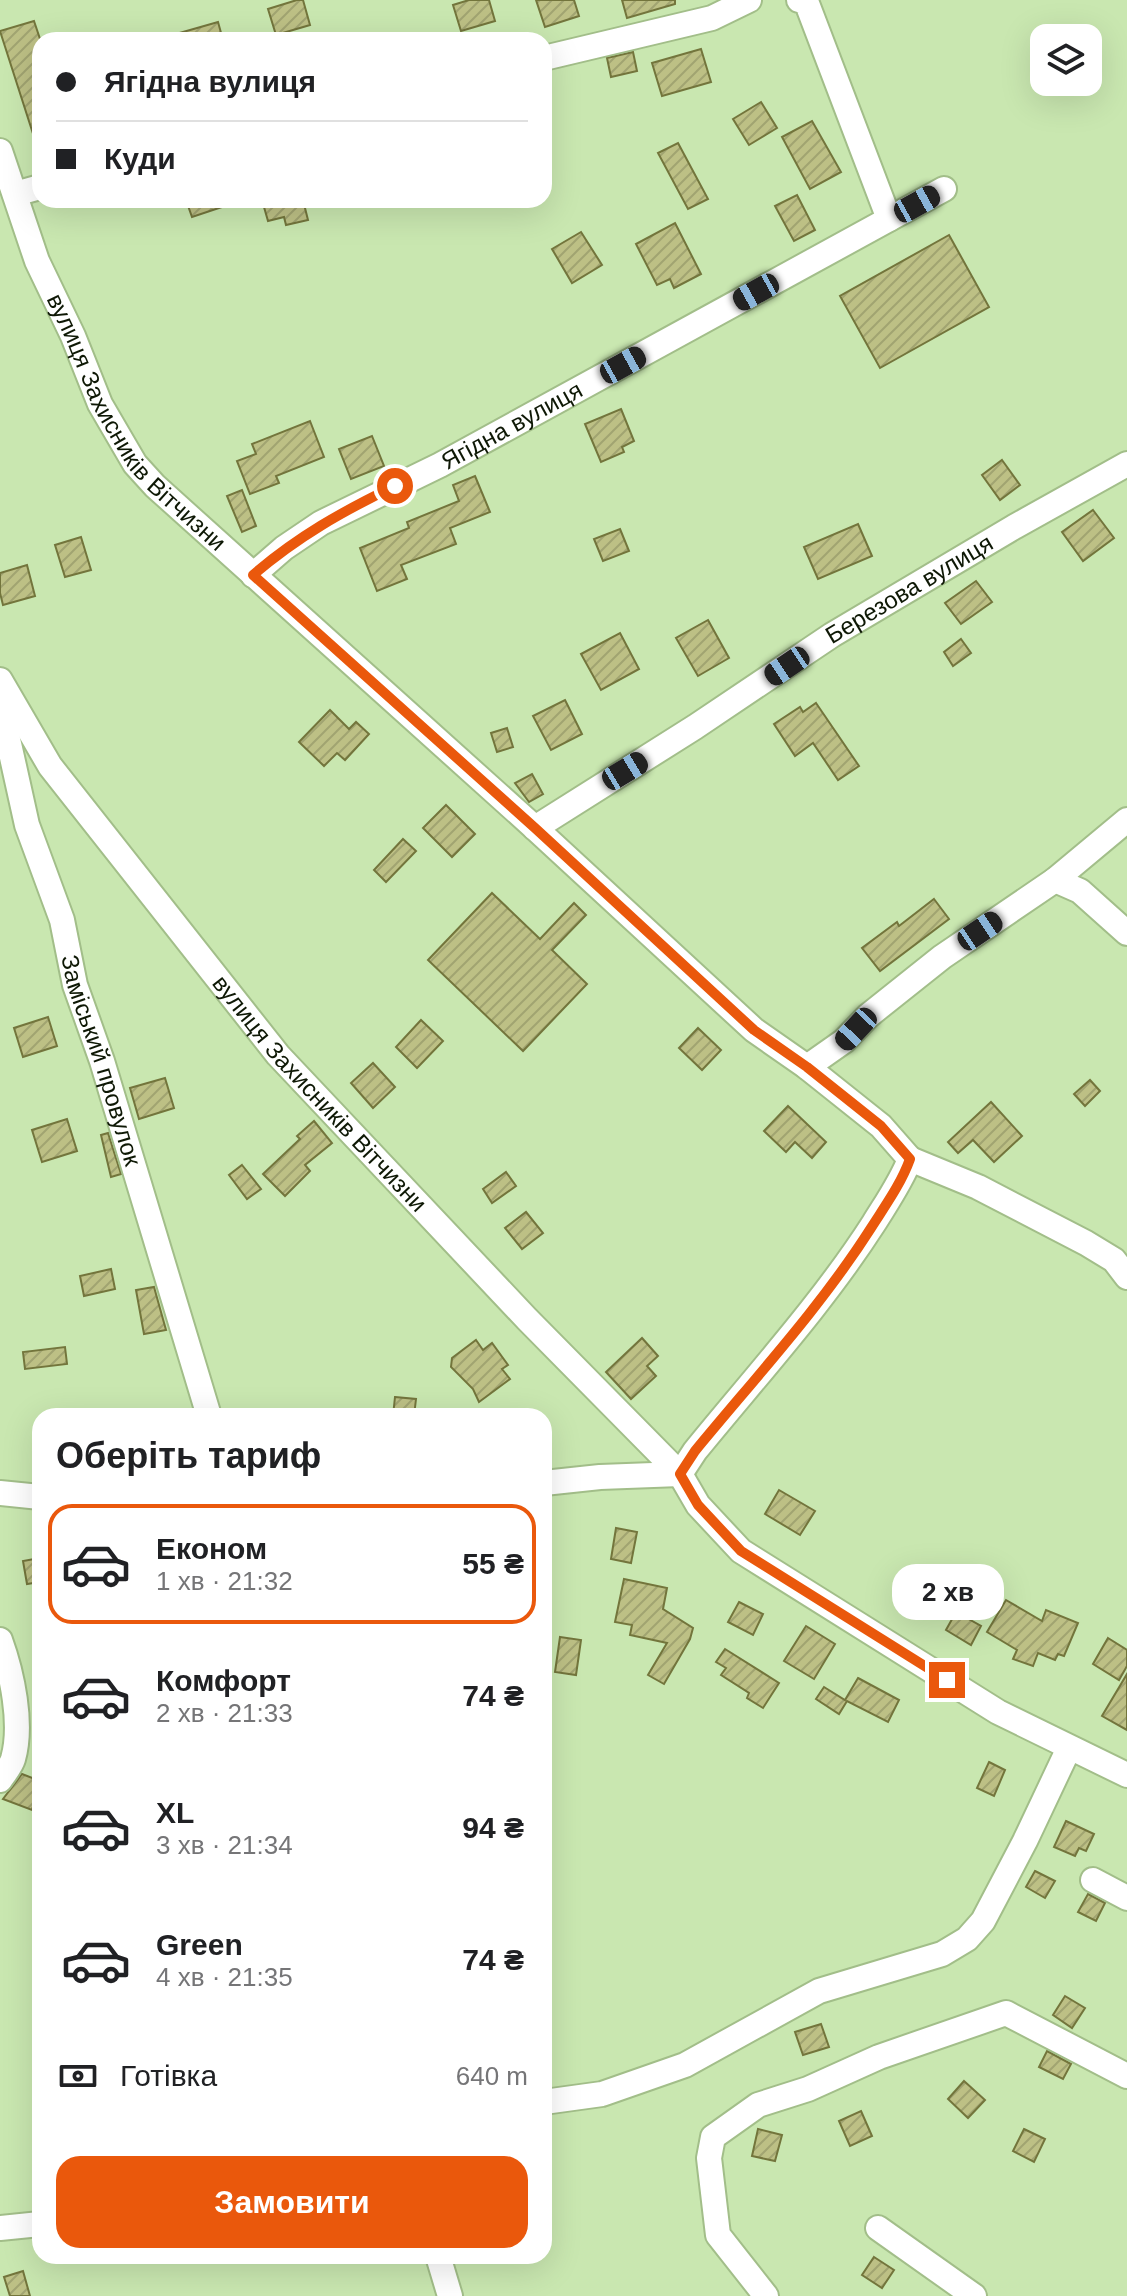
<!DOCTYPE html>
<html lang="uk">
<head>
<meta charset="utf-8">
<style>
  body { margin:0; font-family:Helvetica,sans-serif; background:#f2f2f2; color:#202124; height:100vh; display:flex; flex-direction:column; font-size:30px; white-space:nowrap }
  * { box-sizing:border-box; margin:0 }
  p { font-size:26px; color:#757577 }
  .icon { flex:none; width:44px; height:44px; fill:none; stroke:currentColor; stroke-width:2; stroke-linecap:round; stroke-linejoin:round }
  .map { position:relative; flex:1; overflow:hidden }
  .sheet { position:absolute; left:32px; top:1408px; width:520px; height:856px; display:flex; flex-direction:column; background:#fff; border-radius:24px; box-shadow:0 8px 32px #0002 }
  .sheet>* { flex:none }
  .hud { position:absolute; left:32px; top:32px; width:520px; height:176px; border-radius:24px; box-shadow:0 8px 32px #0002; display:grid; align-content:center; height:176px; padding:0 24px; background:#fff }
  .buttons { position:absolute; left:1030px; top:24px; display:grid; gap:16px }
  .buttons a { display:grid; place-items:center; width:72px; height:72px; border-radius:16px; background:#fff; box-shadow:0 8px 32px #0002; font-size:40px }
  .end { position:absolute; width:36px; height:36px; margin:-18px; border:10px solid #ea580c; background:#fff; box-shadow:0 0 0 4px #fff }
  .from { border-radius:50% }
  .bubble { position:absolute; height:56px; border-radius:24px; background:#fff; box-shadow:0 8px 32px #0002; font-size:26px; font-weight:700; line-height:56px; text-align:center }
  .car { position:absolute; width:24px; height:48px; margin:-24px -12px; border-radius:10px; box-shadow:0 0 6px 2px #0007; background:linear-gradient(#222 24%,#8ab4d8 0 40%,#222 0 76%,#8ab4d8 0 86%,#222 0) }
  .hud b { display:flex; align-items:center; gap:28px; height:76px; font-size:30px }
  .hud b+b { border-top:2px solid #e0e0e0 }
  .hud i { width:20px; height:20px; background:#202124 }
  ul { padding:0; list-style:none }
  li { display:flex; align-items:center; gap:24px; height:120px; margin:0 16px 12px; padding:0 8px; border:4px solid transparent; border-radius:24px }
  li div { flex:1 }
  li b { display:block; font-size:30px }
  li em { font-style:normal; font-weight:700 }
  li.current { border-color:#ea580c }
  li>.icon { width:72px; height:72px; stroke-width:1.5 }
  h2 { padding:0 24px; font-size:36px; line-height:96px }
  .pay { display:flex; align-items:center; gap:20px; height:88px; padding:0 24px; font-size:30px }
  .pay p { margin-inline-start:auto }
  .primary-button { display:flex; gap:16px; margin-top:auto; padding:16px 24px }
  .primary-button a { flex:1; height:92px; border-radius:24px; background:#ea580c; color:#fff; font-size:32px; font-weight:700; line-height:92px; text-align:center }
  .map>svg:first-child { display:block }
  .building { fill:url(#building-hatch); stroke:#73753c; stroke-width:2 }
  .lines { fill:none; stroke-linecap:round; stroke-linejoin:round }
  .minor-casing { stroke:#a2be89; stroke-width:28 }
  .minor { stroke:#fff; stroke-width:24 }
  .route { stroke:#ea580c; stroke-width:10 }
  .labels { text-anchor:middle; stroke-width:7; stroke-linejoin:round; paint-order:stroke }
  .street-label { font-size:24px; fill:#0e1805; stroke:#c9e7b0 }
</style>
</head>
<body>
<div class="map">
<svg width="1127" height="2296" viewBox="0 0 1127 2296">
  <defs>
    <pattern id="building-hatch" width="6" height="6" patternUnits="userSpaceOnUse" patternTransform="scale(2)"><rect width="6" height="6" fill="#bdc085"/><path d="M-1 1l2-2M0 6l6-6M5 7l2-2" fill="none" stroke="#a1a471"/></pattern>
  </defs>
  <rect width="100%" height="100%" fill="#c9e7b0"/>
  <g class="building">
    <path d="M 297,0 L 303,0 L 310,25 L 276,35 L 268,9 Z"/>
    <path d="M 469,0 L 489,0 L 495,21 L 461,31 L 453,5 Z"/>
    <path d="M 536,0 L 574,0 L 579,16 L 545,27 Z"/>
    <path d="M 622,0 L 675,0 L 675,4 L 627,18 Z"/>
    <path d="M 34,21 L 40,39 L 40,143 L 36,143 L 0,31 Z"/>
    <path d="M 218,22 L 223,40 L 170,40 L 169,36 Z"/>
    <path d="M 701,49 L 711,82 L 662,96 L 652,63 Z"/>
    <path d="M 633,52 L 637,71 L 611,77 L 607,58 Z"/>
    <path d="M 761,102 L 777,128 L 749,145 L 733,119 Z"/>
    <path d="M 812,121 L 841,172 L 810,189 L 782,137 Z"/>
    <path d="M 678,143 L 708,199 L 688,209 L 658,153 Z"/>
    <path d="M 797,195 L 815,230 L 794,241 L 775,206 Z"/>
    <path d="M 186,200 L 234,200 L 234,203 L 192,217 Z"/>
    <path d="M 262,200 L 303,200 L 308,220 L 286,225 L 284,217 L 268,221 Z"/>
    <path d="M 675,223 L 701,274 L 674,288 L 670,279 L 657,285 L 636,244 Z"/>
    <path d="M 581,232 L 602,265 L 572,283 L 552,249 Z"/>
    <path d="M 949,235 L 989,307 L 880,368 L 840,296 Z"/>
    <path d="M 621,409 L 634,441 L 622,447 L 624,452 L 601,462 L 585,424 Z"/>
    <path d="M 310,421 L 324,457 L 276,476 L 279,483 L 250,494 L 237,461 L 256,454 L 252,444 Z"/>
    <path d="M 372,436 L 384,466 L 351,479 L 339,449 Z"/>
    <path d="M 1002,460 L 1020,485 L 1000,500 L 982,475 Z"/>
    <path d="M 475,476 L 490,512 L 450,528 L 456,544 L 401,565 L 407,579 L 377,591 L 360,548 L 409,528 L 407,522 L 459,501 L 453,485 Z"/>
    <path d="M 242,490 L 256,526 L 242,532 L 227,496 Z"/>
    <path d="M 1093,510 L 1114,538 L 1083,561 L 1062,532 Z"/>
    <path d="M 858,524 L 872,556 L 818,579 L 804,547 Z"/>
    <path d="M 620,529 L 629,551 L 603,561 L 594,539 Z"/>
    <path d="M 81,537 L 91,570 L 65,577 L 55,545 Z"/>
    <path d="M 27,565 L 35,596 L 3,605 L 0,593 L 0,573 Z"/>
    <path d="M 976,581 L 992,602 L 961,624 L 945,603 Z"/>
    <path d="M 708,620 L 729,658 L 698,676 L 676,638 Z"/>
    <path d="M 620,633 L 639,669 L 601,690 L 581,654 Z"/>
    <path d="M 961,639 L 971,653 L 953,666 L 944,652 Z"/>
    <path d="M 565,700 L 582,734 L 551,750 L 533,716 Z"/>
    <path d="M 816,703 L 859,766 L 838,780 L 813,743 L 795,756 L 774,724 L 800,707 L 803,712 Z"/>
    <path d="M 330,710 L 349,729 L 356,722 L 369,734 L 345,760 L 337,753 L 324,766 L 299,742 Z"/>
    <path d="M 507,728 L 513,747 L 497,752 L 491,733 Z"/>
    <path d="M 532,774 L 543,794 L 529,802 L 515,783 Z"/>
    <path d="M 446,805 L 475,834 L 452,857 L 423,828 Z"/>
    <path d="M 403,839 L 416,851 L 386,882 L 374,870 Z"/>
    <path d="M 492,893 L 540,939 L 574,903 L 586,915 L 552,950 L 587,984 L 523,1051 L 428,960 Z"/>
    <path d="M 934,899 L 949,919 L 880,971 L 862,948 L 897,922 L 899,926 Z"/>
    <path d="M 48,1017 L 57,1046 L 23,1057 L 14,1028 Z"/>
    <path d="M 421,1020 L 443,1041 L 417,1068 L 396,1047 Z"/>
    <path d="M 698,1028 L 721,1050 L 702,1070 L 679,1048 Z"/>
    <path d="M 373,1063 L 395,1087 L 373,1108 L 351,1083 Z"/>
    <path d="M 165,1078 L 174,1108 L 139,1119 L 130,1088 Z"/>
    <path d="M 1090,1080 L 1100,1091 L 1085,1106 L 1074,1094 Z"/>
    <path d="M 991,1102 L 1022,1136 L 994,1162 L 973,1140 L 958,1153 L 948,1142 Z"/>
    <path d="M 788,1106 L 826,1142 L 812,1158 L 795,1142 L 786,1152 L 764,1131 Z"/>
    <path d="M 67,1119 L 77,1151 L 42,1162 L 32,1130 Z"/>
    <path d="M 314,1121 L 332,1143 L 305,1165 L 310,1171 L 285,1196 L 263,1174 L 300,1139 L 297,1136 Z"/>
    <path d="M 108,1133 L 121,1174 L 111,1177 L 101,1135 Z"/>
    <path d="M 242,1165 L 261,1189 L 247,1199 L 229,1175 Z"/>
    <path d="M 506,1172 L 516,1186 L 492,1203 L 483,1189 Z"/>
    <path d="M 526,1212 L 543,1233 L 522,1249 L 505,1228 Z"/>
    <path d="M 111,1269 L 115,1289 L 84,1296 L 80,1276 Z"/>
    <path d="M 154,1287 L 166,1330 L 144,1334 L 136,1290 Z"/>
    <path d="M 642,1338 L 658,1356 L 647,1366 L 656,1376 L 631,1399 L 606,1372 Z"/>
    <path d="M 476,1340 L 483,1350 L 492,1343 L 508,1365 L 502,1369 L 510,1379 L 479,1402 L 473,1389 L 451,1367 L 452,1358 Z"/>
    <path d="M 65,1347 L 67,1364 L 25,1369 L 23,1352 Z"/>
    <path d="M 395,1397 L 416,1399 L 414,1416 L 393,1416 Z"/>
    <path d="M 779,1490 L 815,1511 L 800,1535 L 765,1514 Z"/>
    <path d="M 616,1528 L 637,1532 L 631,1563 L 611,1559 Z"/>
    <path d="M 40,1558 L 40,1582 L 27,1584 L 23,1561 Z"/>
    <path d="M 624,1579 L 667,1588 L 663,1609 L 693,1628 L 690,1639 L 664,1684 L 648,1675 L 667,1643 L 630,1635 L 632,1625 L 615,1622 Z"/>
    <path d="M 1006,1600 L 1042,1621 L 1046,1610 L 1078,1623 L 1064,1656 L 1058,1654 L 1055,1660 L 1038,1653 L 1033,1666 L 1013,1659 L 1017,1650 L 987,1632 Z"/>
    <path d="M 739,1602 L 763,1614 L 753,1635 L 728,1622 Z"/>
    <path d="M 956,1612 L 981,1626 L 971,1645 L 946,1630 Z"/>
    <path d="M 806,1626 L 835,1644 L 814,1679 L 784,1661 Z"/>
    <path d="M 560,1637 L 581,1640 L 576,1675 L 555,1672 Z"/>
    <path d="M 1108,1638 L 1127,1650 L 1127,1666 L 1119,1680 L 1093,1664 Z"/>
    <path d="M 725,1649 L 779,1683 L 763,1708 L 747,1698 L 749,1693 L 721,1675 L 726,1668 L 716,1662 Z"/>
    <path d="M 1127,1674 L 1127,1730 L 1102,1716 Z"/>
    <path d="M 858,1678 L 899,1700 L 888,1722 L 847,1701 L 839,1714 L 816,1699 L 824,1687 L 845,1700 Z"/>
    <path d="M 989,1762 L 1005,1770 L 994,1796 L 977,1788 Z"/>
    <path d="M 22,1774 L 40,1781 L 32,1810 L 3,1799 Z"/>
    <path d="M 1066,1821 L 1094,1834 L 1086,1851 L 1079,1848 L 1075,1856 L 1054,1847 Z"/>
    <path d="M 1035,1871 L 1055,1881 L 1045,1898 L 1026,1887 Z"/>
    <path d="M 1088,1894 L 1105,1903 L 1096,1921 L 1078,1912 Z"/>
    <path d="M 1065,1996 L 1085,2008 L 1072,2028 L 1053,2015 Z"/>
    <path d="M 821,2024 L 829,2047 L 803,2055 L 795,2032 Z"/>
    <path d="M 1047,2051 L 1071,2064 L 1063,2079 L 1039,2067 Z"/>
    <path d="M 964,2081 L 985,2100 L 968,2118 L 948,2099 Z"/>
    <path d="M 861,2111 L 872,2136 L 850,2146 L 839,2121 Z"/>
    <path d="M 758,2129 L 782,2135 L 775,2161 L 752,2156 Z"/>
    <path d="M 1024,2129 L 1045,2139 L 1034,2162 L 1013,2151 Z"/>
    <path d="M 874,2257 L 894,2270 L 882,2288 L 862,2275 Z"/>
    <path d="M 23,2271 L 30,2296 L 10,2296 L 4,2277 Z"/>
  </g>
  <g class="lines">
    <defs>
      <g id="minor">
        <path d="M 799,0 L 806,1 L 889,219"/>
        <path d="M 544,58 L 712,18 L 749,0"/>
        <path id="s1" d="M 0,151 L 37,261 L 73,336 L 100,404 L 135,464 L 155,486 L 535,828 L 754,1030 L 807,1067 L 881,1126 L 910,1159 C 901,1182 887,1202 874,1223 C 822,1304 756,1376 695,1451 L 680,1474 L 600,1477 L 544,1483"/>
        <path d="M 15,194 L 40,187"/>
        <path id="s2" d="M 253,575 L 284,548 L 321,523 L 440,465 L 944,189"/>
        <path id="s3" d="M 0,680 L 50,766 L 278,1055 L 527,1319 L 680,1474 L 698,1505 L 741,1551 L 998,1712 L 1127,1775"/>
        <path id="s4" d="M 0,703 L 27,825 L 62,920 L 75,985 L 102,1061 L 209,1416"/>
        <path id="s5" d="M 535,828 L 695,727 L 832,635 L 1014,527 L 1127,464"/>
        <path d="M 1055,880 L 1080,891 L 1127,933"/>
        <path d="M 807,1067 L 844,1041 L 868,1016 L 942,957 L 1055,880 L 1127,820"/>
        <path d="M 910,1159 L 978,1187 L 1086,1243 L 1114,1260 L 1127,1277"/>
        <path d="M 0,1493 L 40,1497"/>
        <path d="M 0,1640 C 12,1673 23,1724 13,1759 C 11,1766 4,1774 0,1780"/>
        <path d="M 1093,1880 L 1127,1898"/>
        <path d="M 544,2102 L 602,2094 L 685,2065 L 819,1991 L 942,1954 L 967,1939 L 983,1921 L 1025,1841 L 1069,1748"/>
        <path d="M 0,2228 L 40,2224"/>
        <path d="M 878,2228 L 974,2296"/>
        <path d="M 438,2256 L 450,2296"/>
        <path d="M 766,2296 L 718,2235 L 709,2158 L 713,2137 L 758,2105 L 808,2089 L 879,2057 L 1006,2013 L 1127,2076"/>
      </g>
    </defs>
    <use href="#minor" class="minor-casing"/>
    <use href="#minor" class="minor"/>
  </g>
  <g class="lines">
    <path class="route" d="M 395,486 C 343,511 297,537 253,575 L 535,828 L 754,1030 L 807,1067 L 881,1126 L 910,1159 C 901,1184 885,1206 871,1228 C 820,1308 755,1378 695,1451 L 680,1474 L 698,1505 L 741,1551 L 947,1680"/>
  </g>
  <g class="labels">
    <g class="street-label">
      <text dy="8" stroke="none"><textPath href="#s1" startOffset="308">вулиця Захисників Вітчизни</textPath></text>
      <text dy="8" stroke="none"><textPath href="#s2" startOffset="300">Ягідна вулиця</textPath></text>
      <text dy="8" stroke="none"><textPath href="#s5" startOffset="444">Березова вулиця</textPath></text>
      <text dy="8" stroke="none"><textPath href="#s4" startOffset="372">Заміський провулок</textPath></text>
      <text dy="8" stroke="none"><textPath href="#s3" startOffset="524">вулиця Захисників Вітчизни</textPath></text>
    </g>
  </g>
</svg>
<div class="buttons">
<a><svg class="icon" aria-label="layers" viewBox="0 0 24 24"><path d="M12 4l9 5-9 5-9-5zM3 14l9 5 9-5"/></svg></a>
</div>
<i class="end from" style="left:395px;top:486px"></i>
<i class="end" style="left:947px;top:1680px"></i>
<div class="bubble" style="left:892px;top:1564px;width:112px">2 хв</div>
<i class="car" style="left:917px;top:204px;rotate:61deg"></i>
<i class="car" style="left:756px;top:292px;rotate:241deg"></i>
<i class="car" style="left:623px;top:365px;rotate:61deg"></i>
<i class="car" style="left:787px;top:666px;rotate:236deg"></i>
<i class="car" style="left:625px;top:771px;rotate:59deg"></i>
<i class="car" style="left:980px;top:931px;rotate:56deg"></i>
<i class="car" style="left:856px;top:1029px;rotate:223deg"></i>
<div class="hud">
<b><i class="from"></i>Ягідна вулиця</b>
<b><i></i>Куди</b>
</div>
<section class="sheet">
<h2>Оберіть тариф</h2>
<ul>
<li class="current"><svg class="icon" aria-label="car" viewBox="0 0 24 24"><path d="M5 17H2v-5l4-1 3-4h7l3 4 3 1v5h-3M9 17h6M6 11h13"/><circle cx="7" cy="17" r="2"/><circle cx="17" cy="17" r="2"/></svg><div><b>Економ</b><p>1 хв · 21:32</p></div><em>55 ₴</em></li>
<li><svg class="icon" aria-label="car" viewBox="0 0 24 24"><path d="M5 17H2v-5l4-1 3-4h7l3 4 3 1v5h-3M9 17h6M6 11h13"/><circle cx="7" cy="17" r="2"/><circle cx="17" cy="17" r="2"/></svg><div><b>Комфорт</b><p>2 хв · 21:33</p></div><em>74 ₴</em></li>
<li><svg class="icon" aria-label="car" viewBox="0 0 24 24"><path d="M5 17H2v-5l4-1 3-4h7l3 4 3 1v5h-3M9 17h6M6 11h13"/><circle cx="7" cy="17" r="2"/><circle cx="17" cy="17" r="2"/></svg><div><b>XL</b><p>3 хв · 21:34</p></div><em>94 ₴</em></li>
<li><svg class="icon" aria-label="car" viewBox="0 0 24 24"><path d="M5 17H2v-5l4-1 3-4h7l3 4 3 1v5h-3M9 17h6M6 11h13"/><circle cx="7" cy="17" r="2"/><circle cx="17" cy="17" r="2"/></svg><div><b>Green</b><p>4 хв · 21:35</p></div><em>74 ₴</em></li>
</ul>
<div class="pay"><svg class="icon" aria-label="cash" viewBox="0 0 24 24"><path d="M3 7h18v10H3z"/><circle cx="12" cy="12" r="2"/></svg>Готівка<p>640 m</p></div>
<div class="primary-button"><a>Замовити</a></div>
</section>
</div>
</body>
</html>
